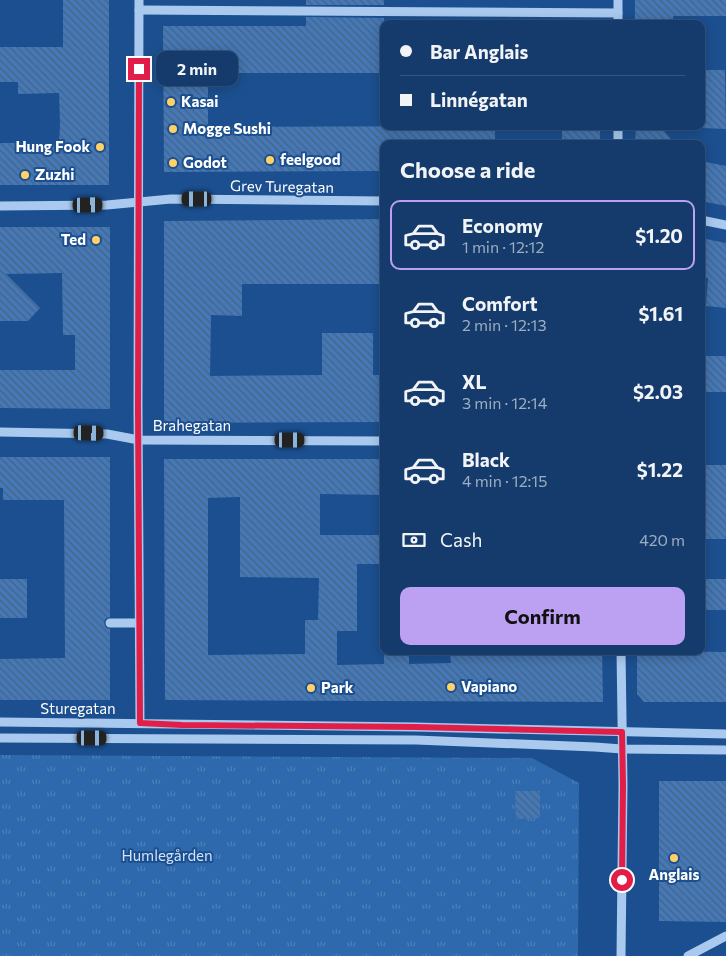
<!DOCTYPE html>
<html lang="en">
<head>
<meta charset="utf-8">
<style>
  body { margin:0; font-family:Commissioner,sans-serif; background:#1d4271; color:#f1f3f6; height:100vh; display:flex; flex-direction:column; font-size:19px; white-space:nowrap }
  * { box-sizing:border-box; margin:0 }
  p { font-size:16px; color:#9dadc1 }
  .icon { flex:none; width:28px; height:28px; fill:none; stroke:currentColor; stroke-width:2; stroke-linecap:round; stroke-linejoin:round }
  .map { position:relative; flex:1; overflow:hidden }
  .sheet { position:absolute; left:380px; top:140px; width:325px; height:515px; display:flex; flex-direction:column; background:#143b6b; border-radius:10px; box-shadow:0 2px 12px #0003,0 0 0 1px #33557e }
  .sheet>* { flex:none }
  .top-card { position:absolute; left:380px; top:20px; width:325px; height:110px; border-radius:10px; box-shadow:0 2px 12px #0003,0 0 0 1px #33557e; display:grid; align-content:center; height:110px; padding:0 20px; background:#143b6b }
  .end { position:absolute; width:22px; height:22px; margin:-11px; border:6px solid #e11d48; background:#fff; box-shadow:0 0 0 2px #fff }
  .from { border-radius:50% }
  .bubble { position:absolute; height:35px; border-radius:10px; background:#143b6b; box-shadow:0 2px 12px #0003,0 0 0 1px #33557e; font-size:16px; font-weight:700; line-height:35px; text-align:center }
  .car { position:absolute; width:15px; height:30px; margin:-15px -8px; border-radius:6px; box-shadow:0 0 4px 1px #0007; background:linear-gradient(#222 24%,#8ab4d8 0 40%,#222 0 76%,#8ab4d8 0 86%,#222 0) }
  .top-card b { display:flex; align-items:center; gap:18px; height:48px; font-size:19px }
  .top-card b+b { border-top:1px solid #33557e }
  .top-card i { width:12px; height:12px; background:#f1f3f6 }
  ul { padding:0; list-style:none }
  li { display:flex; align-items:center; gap:15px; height:70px; margin:0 10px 8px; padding:0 10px; border:2px solid transparent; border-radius:10px }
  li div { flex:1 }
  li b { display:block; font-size:19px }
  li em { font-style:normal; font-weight:700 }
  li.active { border-color:#bca0f2 }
  li>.icon { width:45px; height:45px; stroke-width:1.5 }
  h2 { padding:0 20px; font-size:22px; line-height:60px }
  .pay { display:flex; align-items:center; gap:12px; height:55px; padding:0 20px; font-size:19px }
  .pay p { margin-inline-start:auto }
  .cta { display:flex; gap:10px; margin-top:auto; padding:10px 20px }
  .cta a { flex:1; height:58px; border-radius:10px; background:#bca0f2; color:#111; font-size:20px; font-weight:700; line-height:58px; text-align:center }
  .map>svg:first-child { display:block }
  .park { fill:url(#park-tufts) }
  .building { fill:url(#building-back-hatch); fill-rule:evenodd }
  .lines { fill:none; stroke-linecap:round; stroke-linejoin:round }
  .minor { stroke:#a9c9ee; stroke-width:9 }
  .route { stroke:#e11d48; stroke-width:6 }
  .poi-dot { fill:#ffd166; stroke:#1b4f8f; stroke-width:2 }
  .labels { text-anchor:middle; stroke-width:4; stroke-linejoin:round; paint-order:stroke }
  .poi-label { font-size:15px; font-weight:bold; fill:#fff; stroke:#1b4f8f; text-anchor:start }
  .street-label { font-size:15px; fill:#fff; stroke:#1b4f8f }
  .park-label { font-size:15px; fill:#cfe3fa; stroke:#1b4f8f }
</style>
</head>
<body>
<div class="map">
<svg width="726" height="956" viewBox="0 0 726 956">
  <defs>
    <pattern id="park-tufts" width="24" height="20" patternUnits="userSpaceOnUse" patternTransform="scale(1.25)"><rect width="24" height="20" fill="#2e69ad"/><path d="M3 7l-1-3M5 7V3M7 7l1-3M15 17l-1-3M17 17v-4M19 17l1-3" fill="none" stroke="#4d80b9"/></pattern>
    <pattern id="building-back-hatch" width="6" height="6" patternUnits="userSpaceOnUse" patternTransform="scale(1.25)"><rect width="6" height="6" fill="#4478b7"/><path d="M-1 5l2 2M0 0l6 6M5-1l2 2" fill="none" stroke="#486282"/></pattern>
  </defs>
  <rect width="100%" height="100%" fill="#1b4f8f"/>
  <path class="park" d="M 0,755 L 532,758 L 579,783 L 578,956 L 0,956 Z"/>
  <g class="building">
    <path d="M 63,0 L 109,0 L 109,185 L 0,185 L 0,143 L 59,143 L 60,124 L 59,93 L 18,94 L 18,82 L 0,82 L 0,47 L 63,47 Z"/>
    <rect x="306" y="0" width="78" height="5"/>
    <path d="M 635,0 L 726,0 L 726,16 L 673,16 L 673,24 L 635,24 Z"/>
    <path d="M 306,17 L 384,18 L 384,73 L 208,73 L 208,127 L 495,126 L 495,144 L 384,144 L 384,171 L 164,172 L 163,26 L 306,26 Z"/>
    <path d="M 702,70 L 725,70 L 726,129 L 703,128 Z"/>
    <rect x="562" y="126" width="38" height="18"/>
    <path d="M 636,126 L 660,126 L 675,144 L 635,144 Z"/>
    <path d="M 701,161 L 726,166 L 726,206 L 701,201 Z"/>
    <path d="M 384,219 L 384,284 L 242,284 L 242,316 L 211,315 L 210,376 L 322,375 L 322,333 L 373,333 L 373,375 L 384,375 L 384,422 L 164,423 L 164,221 Z"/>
    <path d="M 0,227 L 110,227 L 110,409 L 0,408 L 0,370 L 75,370 L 75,335 L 63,335 L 62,273 L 6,274 L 40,308 L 28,321 L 0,321 Z"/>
    <path d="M 701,238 L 726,243 L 726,308 L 706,306 L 708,278 L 701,276 Z"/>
    <rect x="701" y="356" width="25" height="36"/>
    <path d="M 0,457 L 110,457 L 110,617 L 105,619 L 104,623 L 106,628 L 110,629 L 110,700 L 0,700 L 0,659 L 65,658 L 64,500 L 3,500 L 3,488 L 0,488 Z"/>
    <path d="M 164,459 L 384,459 L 384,495 L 320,494 L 320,535 L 384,535 L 384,564 L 357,564 L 357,631 L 337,631 L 337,665 L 384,664 L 384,651 L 409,651 L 409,664 L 451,663 L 450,651 L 498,651 L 498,654 L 555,654 L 555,651 L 602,651 L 603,702 L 165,700 ZM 240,497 L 240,577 L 319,578 L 318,620 L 305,620 L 305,654 L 208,655 L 208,498 Z"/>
    <rect x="701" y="465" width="25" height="74"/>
    <rect x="0" y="579" width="27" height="39"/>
    <rect x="701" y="579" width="25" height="31"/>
    <path d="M 637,651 L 726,652 L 726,702 L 644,702 L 637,694 Z"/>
    <path d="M 659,781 L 726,781 L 726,922 L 659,921 Z"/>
    <path d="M 515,791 L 540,791 L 540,818 L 516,819 Z"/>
  </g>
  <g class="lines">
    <g class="minor">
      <path d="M 139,0 L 138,408 L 140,723"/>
      <path d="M 618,0 L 618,24"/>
      <path d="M 139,10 L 618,13"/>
      <path d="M 618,144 L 618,126"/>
      <path d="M 0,206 L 107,205 L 171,199 L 384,201"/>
      <path d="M 701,220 L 726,225"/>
      <path d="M 0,432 L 107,434 L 139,440 L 384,441"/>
      <path d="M 110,623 L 139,623"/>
      <path d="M 0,722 L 415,727 L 726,734"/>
      <path d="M 0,738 L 416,740 L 595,747 L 622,749 L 726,750"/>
      <path d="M 621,956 L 623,785 L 621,651"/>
      <path d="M 688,956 L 726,936"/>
    </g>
  </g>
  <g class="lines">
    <path class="route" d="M 139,69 L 138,408 L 140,723 L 182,725 L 415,727 L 622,732 L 623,785 L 622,880"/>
  </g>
  <g class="poi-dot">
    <circle cx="171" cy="102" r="5"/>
    <circle cx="173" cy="129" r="5"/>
    <circle cx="100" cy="147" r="5"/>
    <circle cx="270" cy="160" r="5"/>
    <circle cx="173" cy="163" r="5"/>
    <circle cx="25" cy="175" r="5"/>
    <circle cx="96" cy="240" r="5"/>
    <circle cx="451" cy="687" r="5"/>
    <circle cx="311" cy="688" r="5"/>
    <circle cx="674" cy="858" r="5"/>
  </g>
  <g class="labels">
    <g class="poi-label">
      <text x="181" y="107">Kasai</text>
      <text x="183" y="134">Mogge Sushi</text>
      <text x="90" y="152" text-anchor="end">Hung Fook</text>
      <text x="280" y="165">feelgood</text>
      <text x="183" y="168">Godot</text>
      <text x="35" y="180">Zuzhi</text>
      <text x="86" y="245" text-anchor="end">Ted</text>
      <text x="461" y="692">Vapiano</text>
      <text x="321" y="693">Park</text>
      <text x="674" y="880" text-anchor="middle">Anglais</text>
    </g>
    <g class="street-label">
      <text transform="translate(282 187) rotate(1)" y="5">Grev Turegatan</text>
      <text x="192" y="431">Brahegatan</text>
      <text x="78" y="714">Sturegatan</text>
    </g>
    <g class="park-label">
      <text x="167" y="861">Humlegården</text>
    </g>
  </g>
</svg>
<i class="end from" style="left:622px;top:880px"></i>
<i class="end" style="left:139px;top:69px"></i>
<div class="bubble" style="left:156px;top:51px;width:82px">2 min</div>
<i class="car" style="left:197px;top:199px;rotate:270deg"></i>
<i class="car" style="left:88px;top:205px;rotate:89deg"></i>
<i class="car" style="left:89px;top:433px;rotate:91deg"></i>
<i class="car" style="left:290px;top:440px;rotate:90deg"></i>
<i class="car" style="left:92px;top:738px;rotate:90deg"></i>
<div class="top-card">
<b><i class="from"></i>Bar Anglais</b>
<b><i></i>Linnégatan</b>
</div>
<section class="sheet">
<h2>Choose a ride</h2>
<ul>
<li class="active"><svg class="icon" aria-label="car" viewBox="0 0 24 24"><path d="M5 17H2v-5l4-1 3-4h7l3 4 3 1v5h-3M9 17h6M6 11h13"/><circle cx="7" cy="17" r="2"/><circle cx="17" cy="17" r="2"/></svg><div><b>Economy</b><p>1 min · 12:12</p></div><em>$1.20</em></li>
<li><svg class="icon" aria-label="car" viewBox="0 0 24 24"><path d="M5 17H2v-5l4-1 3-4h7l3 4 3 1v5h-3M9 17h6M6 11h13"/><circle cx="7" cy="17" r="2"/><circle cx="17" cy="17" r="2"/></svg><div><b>Comfort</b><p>2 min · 12:13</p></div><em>$1.61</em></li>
<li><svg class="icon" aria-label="car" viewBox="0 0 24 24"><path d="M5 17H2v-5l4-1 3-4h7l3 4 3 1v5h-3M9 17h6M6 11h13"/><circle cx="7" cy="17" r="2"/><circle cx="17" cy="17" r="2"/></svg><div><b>XL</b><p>3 min · 12:14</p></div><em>$2.03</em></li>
<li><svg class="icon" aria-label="car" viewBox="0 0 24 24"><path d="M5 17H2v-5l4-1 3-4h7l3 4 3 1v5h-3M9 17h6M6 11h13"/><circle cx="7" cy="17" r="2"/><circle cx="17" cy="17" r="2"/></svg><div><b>Black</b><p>4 min · 12:15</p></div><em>$1.22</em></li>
</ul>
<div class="pay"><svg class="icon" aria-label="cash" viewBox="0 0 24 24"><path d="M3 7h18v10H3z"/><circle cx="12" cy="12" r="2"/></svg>Cash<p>420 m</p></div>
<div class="cta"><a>Confirm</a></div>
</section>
</div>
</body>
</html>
